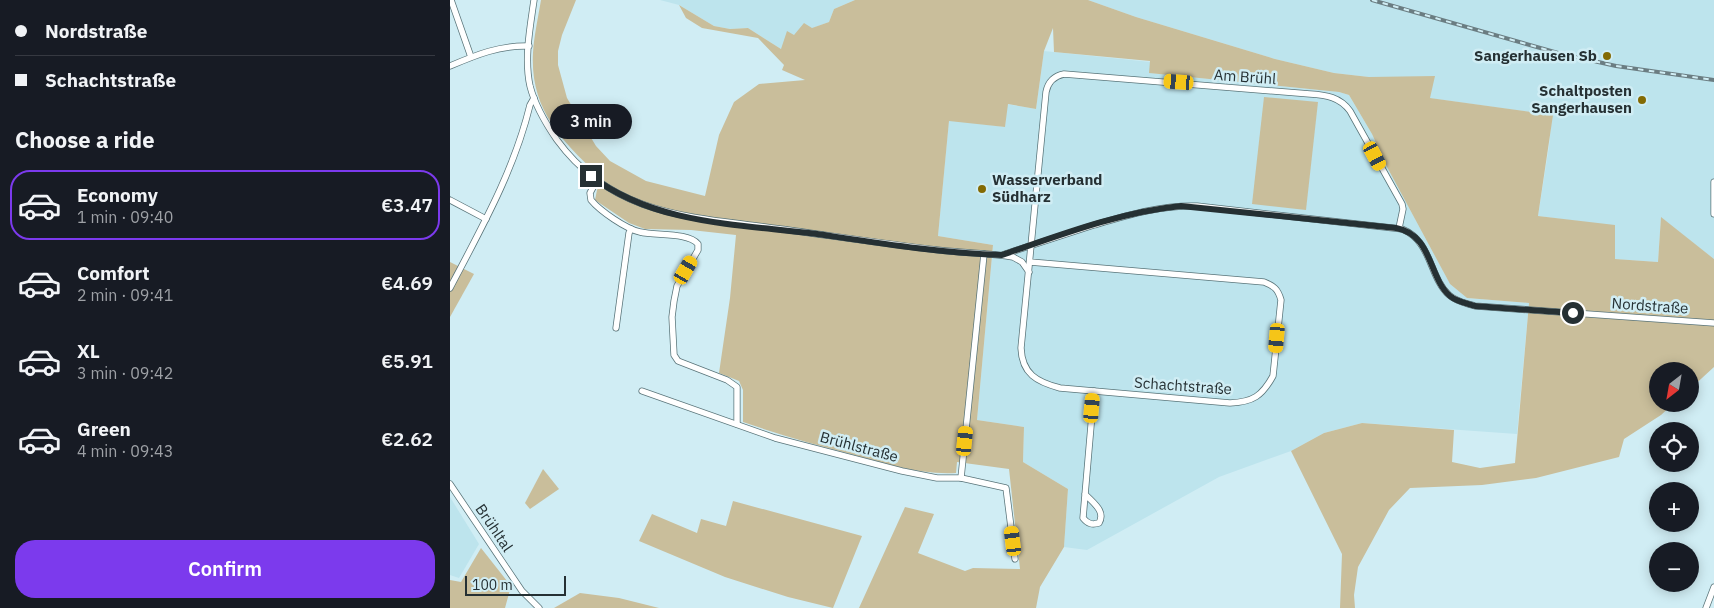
<!DOCTYPE html>
<html lang="en">
<head>
<meta charset="utf-8">
<style>
  body { margin:0; font-family:"IBM Plex Sans",sans-serif; background:#242831; color:#f1f3f6; height:100vh; display:flex; flex-direction:column; font-size:19px; white-space:nowrap }
  * { box-sizing:border-box; margin:0 }
  p { font-size:16px; color:#9ea1a6 }
  .icon { flex:none; width:28px; height:28px; fill:none; stroke:currentColor; stroke-width:2; stroke-linecap:round; stroke-linejoin:round }
  .map { position:relative; flex:1; overflow:hidden }
  .sheet { display:flex; flex-direction:column; background:#171b24; width:450px }
  .sheet>* { flex:none }
  .banner { display:grid; align-content:center; height:110px; padding:0 15px; background:#171b24 }
  .needle { width:32px; rotate:211deg }
  .tools { position:absolute; left:1199px; top:362px; display:grid; gap:10px }
  .tools a { display:grid; place-items:center; width:50px; height:50px; border-radius:50%; background:#171b24; box-shadow:0 2px 12px #0003; font-size:25px }
  .scale { position:absolute; left:15px; bottom:12px; width:101px; box-sizing:border-box; padding-left:5px; border:2px solid #253033; border-top:0; font-size:14px; line-height:18px; white-space:nowrap; color:#253033; -webkit-text-stroke:4px #d0edf4; paint-order:stroke }
  .end { position:absolute; width:22px; height:22px; margin:-11px; border:6px solid #253033; background:#fff; box-shadow:0 0 0 2px #fff }
  .from { border-radius:50% }
  .bubble { position:absolute; height:35px; border-radius:18px; background:#171b24; box-shadow:0 2px 12px #0003; font-size:16px; font-weight:600; line-height:35px; text-align:center }
  .car { position:absolute; width:15px; height:30px; margin:-15px -8px; border-radius:6px; box-shadow:0 0 4px 1px #0007; background:linear-gradient(#f5c518 24%,#345 0 40%,#f5c518 0 76%,#345 0 86%,#f5c518 0) }
  .banner b { display:flex; align-items:center; gap:18px; height:48px; font-size:19px }
  .banner b+b { border-top:1px solid #363941 }
  .banner i { width:12px; height:12px; background:#f1f3f6 }
  ul { padding:0; list-style:none }
  li { display:flex; align-items:center; gap:15px; height:70px; margin:0 10px 8px; padding:0 5px; border:2px solid transparent; border-radius:20px }
  li div { flex:1 }
  li b { display:block; font-size:19px }
  li em { font-style:normal; font-weight:600 }
  li.current { border-color:#7c3aed }
  li>.icon { width:45px; height:45px; stroke-width:1.5 }
  h2 { padding:0 15px; font-size:22px; line-height:60px }
  .action { display:flex; gap:10px; margin-top:auto; padding:10px 15px }
  .action a { flex:1; height:58px; border-radius:20px; background:#7c3aed; color:#fff; font-size:20px; font-weight:600; line-height:58px; text-align:center }
  main { display:flex; flex:1; min-height:0 }
  .map>svg:first-child { display:block }
  .built { fill:#bde4ed }
  .green { fill:#c9be9b }
  .lines { fill:none; stroke-linecap:round; stroke-linejoin:round }
  .minor-casing { stroke:#597479; stroke-width:7 }
  .minor { stroke:#fff; stroke-width:5.5 }
  .rail-casing { stroke:#6b7d82; stroke-width:4 }
  .rail { stroke:#d0edf4; stroke-width:2; stroke-dasharray:5.5; stroke-linecap:butt }
  .route { stroke:#253033; stroke-width:6 }
  .poi-dot { fill:#836a03; stroke:#d0edf4; stroke-width:2 }
  .labels { text-anchor:middle; stroke-width:5; stroke-linejoin:round; paint-order:stroke }
  .poi-label { font-size:15px; font-weight:bold; fill:#253033; stroke:#d0edf4; text-anchor:end }
  .street-label { font-size:15px; fill:#253033; stroke:#d0edf4 }
</style>
</head>
<body>
<main>
<section class="sheet">
<div class="banner">
<b><i class="from"></i>Nordstraße</b>
<b><i></i>Schachtstraße</b>
</div>
<h2>Choose a ride</h2>
<ul>
<li class="current"><svg class="icon" aria-label="car" viewBox="0 0 24 24"><path d="M5 17H2v-5l4-1 3-4h7l3 4 3 1v5h-3M9 17h6M6 11h13"/><circle cx="7" cy="17" r="2"/><circle cx="17" cy="17" r="2"/></svg><div><b>Economy</b><p>1 min · 09:40</p></div><em>€3.47</em></li>
<li><svg class="icon" aria-label="car" viewBox="0 0 24 24"><path d="M5 17H2v-5l4-1 3-4h7l3 4 3 1v5h-3M9 17h6M6 11h13"/><circle cx="7" cy="17" r="2"/><circle cx="17" cy="17" r="2"/></svg><div><b>Comfort</b><p>2 min · 09:41</p></div><em>€4.69</em></li>
<li><svg class="icon" aria-label="car" viewBox="0 0 24 24"><path d="M5 17H2v-5l4-1 3-4h7l3 4 3 1v5h-3M9 17h6M6 11h13"/><circle cx="7" cy="17" r="2"/><circle cx="17" cy="17" r="2"/></svg><div><b>XL</b><p>3 min · 09:42</p></div><em>€5.91</em></li>
<li><svg class="icon" aria-label="car" viewBox="0 0 24 24"><path d="M5 17H2v-5l4-1 3-4h7l3 4 3 1v5h-3M9 17h6M6 11h13"/><circle cx="7" cy="17" r="2"/><circle cx="17" cy="17" r="2"/></svg><div><b>Green</b><p>4 min · 09:43</p></div><em>€2.62</em></li>
</ul>
<div class="action"><a>Confirm</a></div>
</section>
<div class="map">
<svg width="1264" height="608" viewBox="0 0 1264 608">
  <rect width="100%" height="100%" fill="#d0edf4"/>
  <g class="built">
    <path d="M 210,0 L 405,0 L 384,9 L 379,22 L 344,35 L 331,49 L 298,28 L 280,29 L 264,26 L 229,5 Z"/>
    <path d="M 638,0 L 1264,0 L 1264,259 L 1211,218 L 1208,262 L 1164,259 L 1165,226 L 1088,216 L 1099,146 L 1102,115 L 979,98 L 984,77 L 919,77 L 884,73 L 825,59 L 686,17 Z"/>
    <path d="M 594,51 L 701,62 L 700,73 L 889,92 L 899,95 L 922,134 L 937,167 L 1000,284 L 1017,298 L 1079,303 L 1067,434 L 912,423 L 874,433 L 841,451 L 769,477 L 637,550 L 614,547 L 618,489 L 573,462 L 574,427 L 527,420 L 543,245 L 488,236 L 499,120 L 555,127 L 557,104 L 586,109 Z"/>
    <path d="M 0,497 L 29,544 L 9,578 L 0,575 Z"/>
  </g>
  <g class="green">
    <path d="M 91,0 L 126,0 L 112,35 L 108,51 L 108,65 L 117,98 L 146,146 L 160,161 L 196,181 L 255,196 L 269,135 L 284,102 L 309,84 L 355,80 L 332,70 L 334,65 L 308,38 L 252,28 L 236,18 L 229,5 L 264,26 L 280,29 L 298,28 L 331,49 L 337,31 L 344,35 L 354,23 L 362,28 L 379,22 L 384,9 L 405,0 L 638,0 L 686,17 L 825,59 L 884,73 L 919,77 L 985,76 L 980,98 L 1103,115 L 1088,216 L 1165,225 L 1165,259 L 1208,262 L 1211,217 L 1264,259 L 1264,367 L 1240,389 L 1240,371 L 1208,371 L 1208,404 L 1223,404 L 1211,415 L 1174,439 L 1169,457 L 1086,478 L 1032,485 L 960,488 L 939,510 L 908,567 L 904,595 L 905,608 L 890,608 L 892,554 L 841,451 L 874,433 L 912,423 L 1004,430 L 1002,462 L 1030,468 L 1065,463 L 1079,303 L 1017,298 L 1000,284 L 937,167 L 922,134 L 899,95 L 889,92 L 699,73 L 700,61 L 604,52 L 603,28 L 594,51 L 586,109 L 558,104 L 555,127 L 499,121 L 488,236 L 543,245 L 527,420 L 574,427 L 573,462 L 618,489 L 614,547 L 590,587 L 586,608 L 409,608 L 455,507 L 484,514 L 468,553 L 515,571 L 523,568 L 570,569 L 559,469 L 507,462 L 506,473 C 471,475 437,464 404,455 C 367,445 330,435 293,422 L 293,390 L 289,381 L 269,373 L 280,298 L 286,235 L 241,230 L 195,229 L 179,223 L 145,200 L 147,190 L 154,178 L 147,174 C 110,139 80,108 83,53 C 84,36 88,18 91,0 Z"/>
    <path d="M 814,97 L 868,102 L 856,210 L 802,204 Z"/>
    <path d="M 0,262 L 24,274 L 0,317 Z"/>
    <path d="M 93,469 L 109,489 L 80,509 L 75,503 Z"/>
    <path d="M 283,501 L 412,536 L 383,608 L 338,597 L 275,577 L 189,541 L 202,514 L 247,533 L 251,519 L 276,526 Z"/>
    <path d="M 31,548 L 61,586 L 55,608 L 0,608 L 0,580 L 11,582 Z"/>
    <path d="M 130,593 L 169,598 L 209,608 L 104,608 Z"/>
  </g>
  <g class="lines">
    <defs>
      <g id="minor">
        <path d="M 1,0 L 21,57"/>
        <path d="M 84,0 C 80,28 74,59 80,86 C 85,106 96,124 107,140 C 164,218 245,217 331,229 C 383,236 436,244 488,250 C 513,253 539,253 563,257 L 572,262 L 579,272"/>
        <path d="M 0,66 C 26,55 50,45 79,46"/>
        <path d="M 147,180 L 140,193 L 141,200 C 150,211 176,229 190,232 C 206,236 238,232 248,244 L 248,250 L 227,286 L 224,301 L 222,317 L 224,355 L 228,361 L 277,380 L 287,387 L 287,424"/>
        <path d="M 1264,182 L 1264,214"/>
        <path d="M 0,200 L 36,219"/>
        <path d="M 552,255 C 582,245 613,235 644,225 C 678,215 711,205 747,206 L 952,229 C 982,241 979,277 999,295 C 1007,302 1016,303 1025,306 L 1264,323"/>
        <path d="M 580,262 L 814,282 C 824,286 828,289 831,300 L 823,376 C 812,396 803,402 780,403 L 610,388 C 587,382 572,374 571,348 L 596,92 C 598,82 604,76 614,74 L 860,94 C 876,95 890,97 900,111 L 952,204 L 953,209 L 949,228"/>
        <path d="M 0,288 C 31,229 64,171 80,105 L 84,98"/>
        <path d="M 166,328 L 179,233 L 181,229"/>
        <path d="M 192,391 L 325,438 L 452,471 L 487,478 L 511,478 L 556,488 L 565,559"/>
        <path d="M 511,478 L 534,254"/>
        <path d="M 0,484 L 72,591 L 89,608"/>
        <path d="M 635,494 C 643,503 656,511 649,523 C 642,525 638,524 633,518 L 644,391"/>
        <path d="M 1256,608 L 1264,587"/>
      </g>
    </defs>
    <use href="#minor" class="minor-casing"/>
    <use href="#minor" class="minor"/>
    <defs>
      <path id="rail" d="M 922,0 L 1108,53 L 1166,66 L 1264,80"/>
    </defs>
    <use href="#rail" class="rail-casing"/>
    <use href="#rail" class="rail"/>
  </g>
  <g class="lines">
    <path class="route" d="M 141,176 C 205,225 290,224 367,234 C 428,243 490,253 552,255 C 610,235 670,212 731,206 L 946,228 C 983,235 978,277 1000,296 C 1007,302 1016,303 1025,306 L 1123,313"/>
  </g>
  <g class="poi-dot">
    <circle cx="1157" cy="56" r="5"/>
    <circle cx="1192" cy="100" r="5"/>
    <circle cx="532" cy="189" r="5"/>
  </g>
  <g class="labels">
    <g class="poi-label">
      <text x="1147" y="61">Sangerhausen Sb</text>
      <text x="1182" y="96">Schaltposten<tspan x="1182" dy="17">Sangerhausen</tspan></text>
      <text x="542" y="185" text-anchor="start">Wasserverband<tspan x="542" dy="17">Südharz</tspan></text>
    </g>
    <g class="street-label">
      <text transform="translate(795 77) rotate(4)" y="5">Am Brühl</text>
      <text transform="translate(1200 306) rotate(4)" y="5">Nordstraße</text>
      <text transform="translate(733 386) rotate(4)" y="5">Schachtstraße</text>
      <text transform="translate(409 447) rotate(15)" y="5">Brühlstraße</text>
      <text transform="translate(44 528) rotate(56)" y="5">Brühltal</text>
    </g>
  </g>
</svg>
<div class="tools">
<a><svg class="needle" viewBox="-14 -14 28 28"><path d="M0-13l5 13h-10z" fill="#e53935"/><path d="M0 13l5-13h-10z" fill="#9ea1a6"/></svg></a>
<a><svg class="icon" aria-label="locate" viewBox="0 0 24 24"><circle cx="12" cy="12" r="6"/><path d="M12 2v4M12 18v4M2 12h4M18 12h4"/></svg></a>
<a>+</a>
<a>−</a>
</div>
<div class="scale">100 m</div>
<i class="end from" style="left:1123px;top:313px"></i>
<i class="end" style="left:141px;top:176px"></i>
<div class="bubble" style="left:100px;top:104px;width:82px">3 min</div>
<i class="car" style="left:729px;top:82px;rotate:274deg"></i>
<i class="car" style="left:925px;top:156px;rotate:152deg"></i>
<i class="car" style="left:236px;top:270px;rotate:30deg"></i>
<i class="car" style="left:827px;top:338px;rotate:185deg"></i>
<i class="car" style="left:642px;top:408px;rotate:5deg"></i>
<i class="car" style="left:515px;top:441px;rotate:6deg"></i>
<i class="car" style="left:563px;top:541px;rotate:353deg"></i>
</div>
</main>
</body>
</html>
